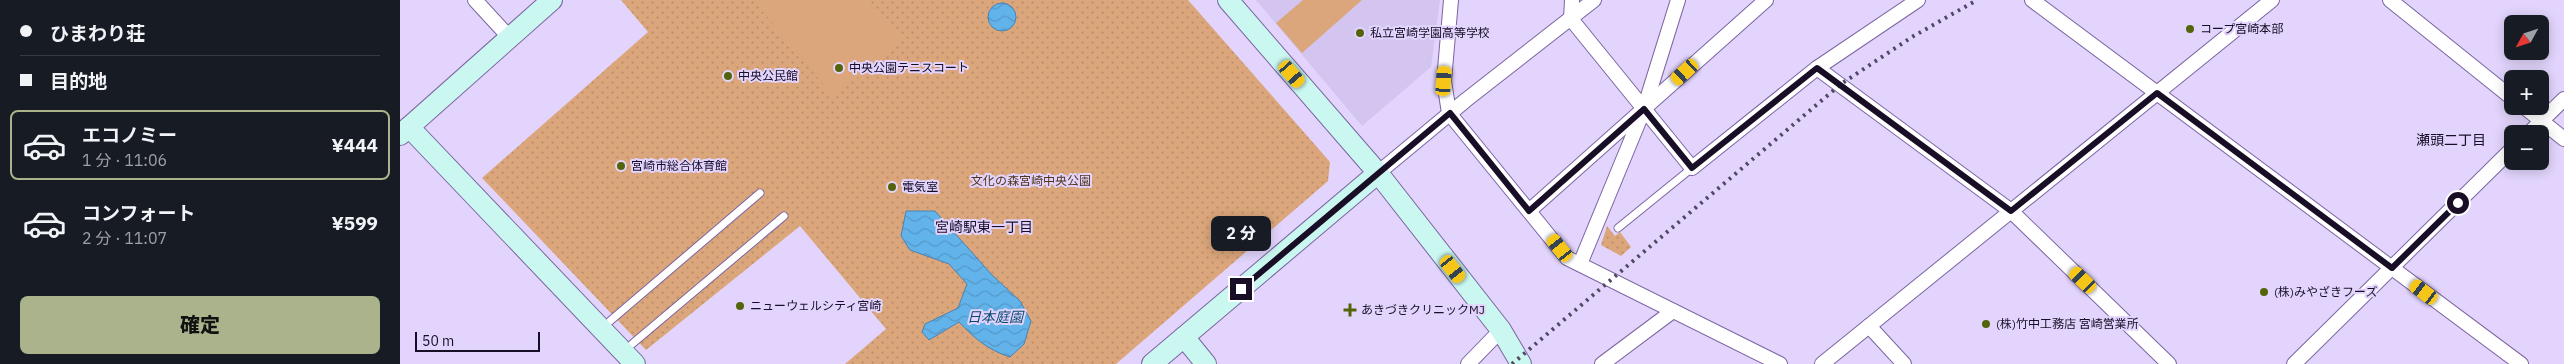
<!DOCTYPE html>
<html lang="ja">
<head>
<meta charset="utf-8">
<style>
  body { margin:0; font-family:"IBM Plex Sans","Noto Sans JP",sans-serif; background:#20242c; color:#f1f3f6; height:100vh; display:flex; flex-direction:column; font-size:19px; white-space:nowrap }
  * { box-sizing:border-box; margin:0 }
  p { font-size:16px; color:#9ea1a6 }
  .icon { flex:none; width:28px; height:28px; fill:none; stroke:currentColor; stroke-width:2; stroke-linecap:round; stroke-linejoin:round }
  .map { position:relative; flex:1; overflow:hidden }
  .side { display:flex; flex-direction:column; background:#171b24; width:400px }
  .side>* { flex:none }
  .top-card { display:grid; align-content:center; height:110px; padding:0 20px; background:#171b24 }
  .needle { width:32px; rotate:230deg }
  .fabs { position:absolute; left:2104px; top:15px; display:grid; gap:10px }
  .fabs a { display:grid; place-items:center; width:45px; height:45px; border-radius:8px; background:#171b24; box-shadow:0 2px 12px #0003; font-size:25px }
  .scale { position:absolute; left:15px; bottom:12px; width:125px; box-sizing:border-box; padding-left:5px; border:2px solid #180e26; border-top:0; font-size:14px; line-height:18px; white-space:nowrap; color:#180e26; -webkit-text-stroke:4px #e2d4fc; paint-order:stroke }
  .end { position:absolute; width:22px; height:22px; margin:-11px; border:6px solid #180e26; background:#fff; box-shadow:0 0 0 2px #fff }
  .from { border-radius:50% }
  .bubble { position:absolute; height:35px; border-radius:8px; background:#171b24; box-shadow:0 2px 12px #0003; font-size:16px; font-weight:800; line-height:35px; text-align:center }
  .car { position:absolute; width:15px; height:30px; margin:-15px -8px; border-radius:6px; box-shadow:0 0 4px 1px #0007; background:linear-gradient(#f5c518 24%,#345 0 40%,#f5c518 0 76%,#345 0 86%,#f5c518 0) }
  .top-card b { display:flex; align-items:center; gap:18px; height:48px; font-size:19px }
  .top-card b+b { border-top:1px solid #363941 }
  .top-card i { width:12px; height:12px; background:#f1f3f6 }
  ul { padding:0; list-style:none }
  li { display:flex; align-items:center; gap:15px; height:70px; margin:0 10px 8px; padding:0 10px; border:2px solid transparent; border-radius:8px }
  li div { flex:1 }
  li b { display:block; font-size:19px }
  li em { font-style:normal; font-weight:800 }
  li.active { border-color:#aab38c }
  li>.icon { width:45px; height:45px; stroke-width:1.5 }
  .action { display:flex; gap:10px; margin-top:auto; padding:10px 20px }
  .action a { flex:1; height:58px; border-radius:8px; background:#aab38c; color:#111; font-size:20px; font-weight:800; line-height:58px; text-align:center }
  main { display:flex; flex:1; min-height:0 }
  .map>svg:first-child { display:block }
  .built { fill:#d3c4f0 }
  .green { fill:url(#green-dots) }
  .pitch { fill:#dba67b }
  .water { fill:url(#water-waves); stroke:#4c82af }
  .lines { fill:none; stroke-linecap:round; stroke-linejoin:round }
  .lane-casing { stroke:#7c65a1; stroke-width:9 }
  .street-casing { stroke:#7c65a1; stroke-width:16 }
  .secondary-casing { stroke:#7c65a1; stroke-width:22 }
  .lane { stroke:#fff; stroke-width:7 }
  .street { stroke:#fff; stroke-width:14 }
  .secondary { stroke:#caf7f0; stroke-width:20 }
  .rail { stroke:#524763; stroke-width:4; stroke-dasharray:2.5 5; stroke-linecap:butt }
  .route { stroke:#180e26; stroke-width:6 }
  .poi-dot { fill:#53640b; stroke:#e2d4fc; stroke-width:2 }
  .labels { text-anchor:middle; stroke-width:4; stroke-linejoin:round; paint-order:stroke }
  .poi-label { font-size:12px; fill:#180e26; stroke:#e2d4fc; text-anchor:start }
  .park-label { font-size:12px; fill:#52351b; stroke:#e2d4fc }
  .neighbourhood-label { font-size:14px; fill:#180e26; stroke:#e2d4fc }
  .water-label { font-size:14px; font-style:italic; fill:#084a6f; stroke:#e2d4fc }
</style>
</head>
<body>
<main>
<section class="side">
<div class="top-card">
<b><i class="from"></i>ひまわり荘</b>
<b><i></i>目的地</b>
</div>
<ul>
<li class="active"><svg class="icon" aria-label="car" viewBox="0 0 24 24"><path d="M5 17H2v-5l4-1 3-4h7l3 4 3 1v5h-3M9 17h6M6 11h13"/><circle cx="7" cy="17" r="2"/><circle cx="17" cy="17" r="2"/></svg><div><b>エコノミー</b><p>1 分 · 11:06</p></div><em>¥444</em></li>
<li><svg class="icon" aria-label="car" viewBox="0 0 24 24"><path d="M5 17H2v-5l4-1 3-4h7l3 4 3 1v5h-3M9 17h6M6 11h13"/><circle cx="7" cy="17" r="2"/><circle cx="17" cy="17" r="2"/></svg><div><b>コンフォート</b><p>2 分 · 11:07</p></div><em>¥599</em></li>
</ul>
<div class="action"><a>確定</a></div>
</section>
<div class="map">
<svg width="2164" height="364" viewBox="0 0 2164 364">
  <defs>
    <pattern id="green-dots" width="8" height="8" patternUnits="userSpaceOnUse" patternTransform="scale(1.25)"><rect width="8" height="8" fill="#dba67b"/><path d="M2 2h.1M6 6h.1" fill="none" stroke="#bb8e6a" stroke-width="1.8" stroke-linecap="round"/></pattern>
    <pattern id="water-waves" width="16" height="10" patternUnits="userSpaceOnUse" patternTransform="scale(1.25)"><rect width="16" height="10" fill="#62b3ea"/><path d="M0 5q4-4 8 0t8 0" fill="none" stroke="#5499c9"/></pattern>
  </defs>
  <rect width="100%" height="100%" fill="#e2d4fc"/>
  <path class="built" d="M 856,0 L 1040,0 L 1031,67 L 962,126 Z"/>
  <g class="green">
    <path d="M 221,0 L 788,0 L 930,162 L 928,181 L 716,364 L 445,364 L 486,329 L 400,226 L 246,350 L 82,178 L 248,32 Z"/>
    <path d="M 1207,226 L 1215,236 L 1220,232 L 1231,247 L 1221,256 L 1201,245 Z"/>
  </g>
  <g class="pitch">
    <path d="M 353,0 L 468,0 L 502,40 L 434,97 Z"/>
    <path d="M 903,0 L 962,0 L 902,53 L 876,23 Z"/>
  </g>
  <g class="water">
    <circle cx="602" cy="17" r="14"/>
    <path d="M 506,211 L 535,211 L 592,275 L 620,301 L 631,321 L 624,344 L 610,357 C 588,350 574,338 559,322 L 529,340 L 522,332 L 525,324 L 558,308 L 567,284 L 549,264 L 510,250 L 501,236 Z"/>
  </g>
  <g class="lines">
    <defs>
      <g id="lane">
        <path d="M 1218,228 L 1292,168"/>
        <path d="M 210,321 L 360,193"/>
        <path d="M 232,344 L 384,216"/>
      </g>
      <g id="street">
        <path d="M 75,0 L 110,38"/>
        <path d="M 1051,0 L 1044,81 L 1049,113 L 1167,258 L 1380,364"/>
        <path d="M 1172,0 L 1171,19 L 1292,168 L 1417,68 L 1518,0"/>
        <path d="M 1632,0 L 2121,364"/>
        <path d="M 1990,0 L 2112,98"/>
        <path d="M 1417,68 L 1611,211 L 1769,364"/>
        <path d="M 2123,106 L 2164,139"/>
        <path d="M 2128,134 L 2164,99"/>
        <path d="M 978,173 L 1066,100 L 1194,0"/>
        <path d="M 1129,211 L 1366,0"/>
        <path d="M 1180,264 L 1244,109 L 1278,0"/>
        <path d="M 1469,326 L 1504,364"/>
        <path d="M 1068,364 L 1101,330"/>
        <path d="M 1202,364 L 1273,311"/>
        <path d="M 1422,364 L 1872,0"/>
        <path d="M 1894,364 L 2112,149"/>
      </g>
      <g id="secondary">
        <path d="M 828,0 L 978,173 L 1101,330 L 1121,364"/>
        <path d="M 9,127 L 235,364"/>
        <path d="M 0,135 L 152,0"/>
        <path d="M 784,337 L 806,364"/>
        <path d="M 752,364 L 978,173"/>
      </g>
    </defs>
    <use href="#lane" class="lane-casing"/>
    <use href="#street" class="street-casing"/>
    <use href="#secondary" class="secondary-casing"/>
    <use href="#lane" class="lane"/>
    <use href="#street" class="street"/>
    <use href="#secondary" class="secondary"/>
    <path class="rail" d="M 1112,364 L 1441,84 L 1512,37 L 1577,0"/>
  </g>
  <g class="lines">
    <path class="route" d="M 841,289 L 1050,113 L 1129,211 L 1244,109 L 1292,168 L 1417,68 L 1611,211 L 1757,93 L 1992,268 L 2058,203"/>
  </g>
  <g class="poi-dot">
    <circle cx="1790" cy="29" r="5"/>
    <circle cx="960" cy="33" r="5"/>
    <circle cx="439" cy="68" r="5"/>
    <circle cx="328" cy="76" r="5"/>
    <circle cx="221" cy="166" r="5"/>
    <circle cx="492" cy="187" r="5"/>
    <circle cx="1864" cy="292" r="5"/>
    <circle cx="340" cy="306" r="5"/>
    <path d="M947.5 302.5h5v5h5v5h-5v5h-5v-5h-5v-5h5z"/>
    <circle cx="1586" cy="324" r="5"/>
  </g>
  <g class="labels">
    <g class="poi-label">
      <text x="1800" y="33">コープ宮崎本部</text>
      <text x="970" y="37">私立宮崎学園高等学校</text>
      <text x="449" y="72">中央公園テニスコート</text>
      <text x="338" y="80">中央公民館</text>
      <text x="231" y="170">宮崎市総合体育館</text>
      <text x="502" y="191">電気室</text>
      <text x="1874" y="296">(株)みやざきフーズ</text>
      <text x="350" y="310">ニューウェルシティ宮崎</text>
      <text x="961" y="314">あきづきクリニックMJ</text>
      <text x="1596" y="328">(株)竹中工務店 宮崎営業所</text>
    </g>
    <g class="park-label">
      <text x="631" y="185">文化の森宮崎中央公園</text>
    </g>
    <g class="neighbourhood-label">
      <text x="2051" y="145">瀬頭二丁目</text>
      <text x="584" y="232">宮崎駅東一丁目</text>
    </g>
    <g class="water-label">
      <text x="595" y="322">日本庭園</text>
    </g>
  </g>
</svg>
<div class="fabs">
<a><svg class="needle" viewBox="-14 -14 28 28"><path d="M0-13l5 13h-10z" fill="#e53935"/><path d="M0 13l5-13h-10z" fill="#9ea1a6"/></svg></a>
<a>+</a>
<a>−</a>
</div>
<div class="scale">50 m</div>
<i class="end from" style="left:2058px;top:203px"></i>
<i class="end" style="left:841px;top:289px"></i>
<div class="bubble" style="left:811px;top:216px;width:60px">2 分</div>
<i class="car" style="left:1285px;top:72px;rotate:228deg"></i>
<i class="car" style="left:892px;top:74px;rotate:139deg"></i>
<i class="car" style="left:1044px;top:81px;rotate:4deg"></i>
<i class="car" style="left:1160px;top:248px;rotate:321deg"></i>
<i class="car" style="left:1053px;top:269px;rotate:142deg"></i>
<i class="car" style="left:1683px;top:280px;rotate:314deg"></i>
<i class="car" style="left:2024px;top:292px;rotate:307deg"></i>
</div>
</main>
</body>
</html>
